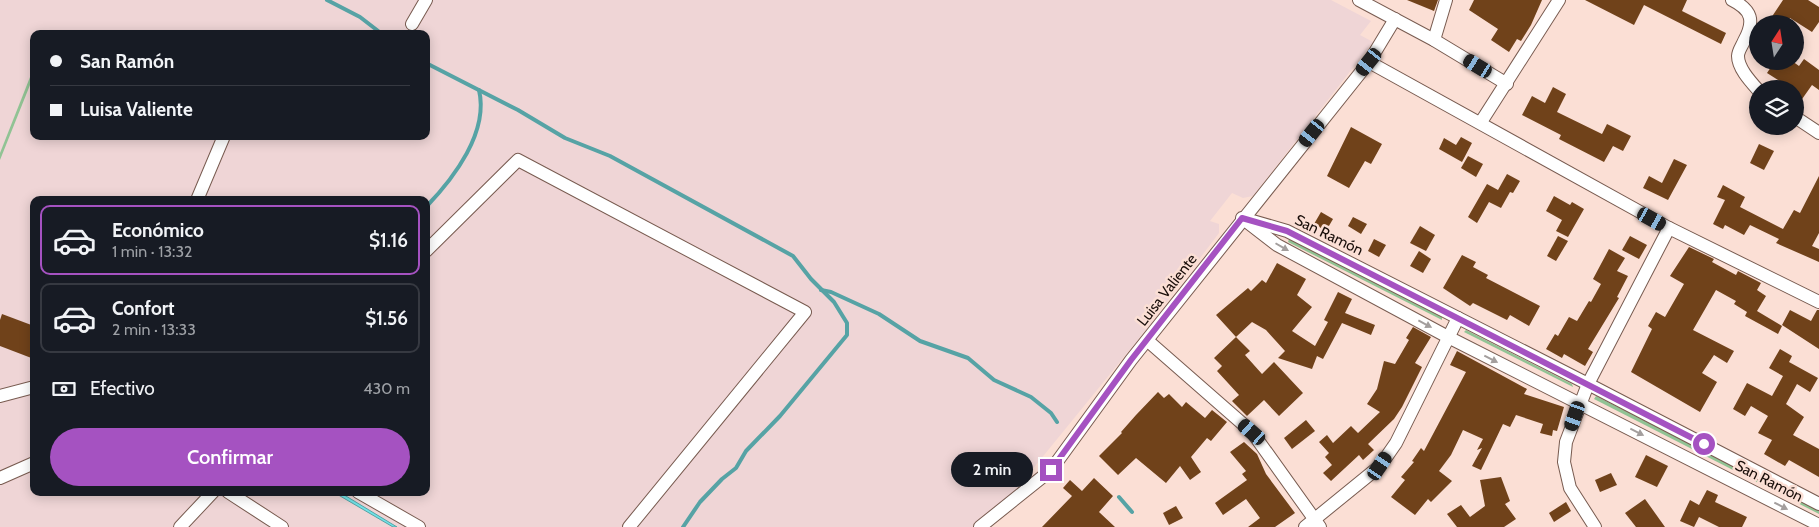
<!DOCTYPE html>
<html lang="es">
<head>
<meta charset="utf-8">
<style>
  body { margin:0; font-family:Cabin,sans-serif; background:#20242c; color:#f1f3f6; height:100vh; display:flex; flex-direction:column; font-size:19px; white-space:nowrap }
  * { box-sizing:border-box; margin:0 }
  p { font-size:16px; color:#9ea1a6 }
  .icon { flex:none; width:28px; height:28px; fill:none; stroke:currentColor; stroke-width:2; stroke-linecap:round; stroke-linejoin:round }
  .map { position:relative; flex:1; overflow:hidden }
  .drawer { position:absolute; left:30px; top:196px; width:400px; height:300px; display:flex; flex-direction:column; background:#171b24; border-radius:10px; box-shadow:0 2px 12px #0003 }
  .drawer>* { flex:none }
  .hud { position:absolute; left:30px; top:30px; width:400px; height:110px; border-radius:10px; box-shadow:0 2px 12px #0003; display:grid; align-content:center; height:110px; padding:0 20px; background:#171b24 }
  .needle { width:32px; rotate:12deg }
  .tools { position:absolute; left:1749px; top:15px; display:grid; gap:10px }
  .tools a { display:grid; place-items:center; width:55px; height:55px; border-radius:50%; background:#171b24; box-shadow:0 2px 12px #0003; font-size:25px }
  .end { position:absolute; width:22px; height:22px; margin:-11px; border:6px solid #a552c1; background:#fff; box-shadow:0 0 0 2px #fff }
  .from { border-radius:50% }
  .bubble { position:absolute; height:35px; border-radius:18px; background:#171b24; box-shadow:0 2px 12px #0003; font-size:16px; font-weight:600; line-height:35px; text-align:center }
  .car { position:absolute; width:15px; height:30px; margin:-15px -8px; border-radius:6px; box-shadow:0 0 4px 1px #0007; background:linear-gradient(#222 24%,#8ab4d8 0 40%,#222 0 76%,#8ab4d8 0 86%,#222 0) }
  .hud b { display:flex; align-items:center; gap:18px; height:48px; font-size:19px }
  .hud b+b { border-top:1px solid #363941 }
  .hud i { width:12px; height:12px; background:#f1f3f6 }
  ul { padding:9px 0 0; list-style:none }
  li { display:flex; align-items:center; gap:15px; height:70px; margin:0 10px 8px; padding:0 10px; border:2px solid #363941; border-radius:10px }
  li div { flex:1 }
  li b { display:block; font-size:19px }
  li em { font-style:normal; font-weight:600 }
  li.selected { border-color:#a552c1 }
  li>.icon { width:45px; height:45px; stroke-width:1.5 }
  .pay { display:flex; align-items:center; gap:12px; height:55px; padding:0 20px; font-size:19px }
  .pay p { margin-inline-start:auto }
  .button { display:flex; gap:10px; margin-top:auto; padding:10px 20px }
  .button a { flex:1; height:58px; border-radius:30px; background:#a552c1; color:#fff; font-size:20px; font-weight:600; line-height:58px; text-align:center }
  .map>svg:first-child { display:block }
  .industrial { fill:#efd5d6; fill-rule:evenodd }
  .green { fill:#91c394 }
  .water { fill:#70e3e8; stroke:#56a3a5 }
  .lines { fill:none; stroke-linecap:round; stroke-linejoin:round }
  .stream { stroke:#56a3a5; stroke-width:4 }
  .building { fill:#70421a }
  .minor-casing { stroke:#785b50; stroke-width:14 }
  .minor { stroke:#fff; stroke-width:12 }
  .oneway { fill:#a39e9d }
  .route { stroke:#a552c1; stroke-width:6 }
  .labels { text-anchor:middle; stroke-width:5; stroke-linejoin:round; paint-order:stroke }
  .street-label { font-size:15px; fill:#180d09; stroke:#fbdfd5 }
</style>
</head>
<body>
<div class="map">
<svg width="1819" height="527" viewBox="0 0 1819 527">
  <rect width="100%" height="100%" fill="#fbdfd5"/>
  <path class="industrial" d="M 0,0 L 1331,0 L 1371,21 L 1360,35 L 1373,42 L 1253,196 L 1243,198 L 1232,193 L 1210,221 L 1219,224 L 1219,233 L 1141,336 L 1014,492 L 973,527 L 0,527 ZM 34,34 L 426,34 L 426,136 L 34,136 ZM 34,200 L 426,200 L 426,492 L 34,492 Z"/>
  <g class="green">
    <path d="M 34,67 L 34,75 L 0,160 L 0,153 Z"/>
    <path d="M 1289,239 L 1442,317 L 1442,320 L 1288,242 Z"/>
    <path d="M 1466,330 L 1572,384 L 1573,387 L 1464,332 Z"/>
    <path d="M 1596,396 L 1819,510 L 1819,514 L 1594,399 Z"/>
  </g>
  <path class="water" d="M 335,493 L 341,493 L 397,527 L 393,527 Z"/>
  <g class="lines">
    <g class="stream">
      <path d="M 327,0 L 360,17 L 382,34"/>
      <path d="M 426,63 L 518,110 L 565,138 L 610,156 L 793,256 L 811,279 L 834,302 L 847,323 L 847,335 L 780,416 L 746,451 L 736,468 L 722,479 L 700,502 L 683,527"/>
      <path d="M 426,207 C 454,178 489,132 479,90"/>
      <path d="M 821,290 L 831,292 L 879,314 L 920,341 L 968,358 L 994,380 L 1031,397 L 1051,413 L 1057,422"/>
      <path d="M 1119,497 L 1132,512"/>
    </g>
  </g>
  <g class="building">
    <path d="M 1407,0 L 1438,0 L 1434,11 Z"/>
    <path d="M 1474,0 L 1542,0 L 1531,25 L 1521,41 L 1517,39 L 1509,52 L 1491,40 L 1498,29 L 1469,10 Z"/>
    <path d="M 1585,0 L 1687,0 L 1682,11 L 1726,33 L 1721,44 L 1644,5 L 1634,25 Z"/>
    <path d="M 1783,0 L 1808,0 L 1819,7 L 1819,22 L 1812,32 L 1790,18 L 1787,24 L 1781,24 L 1771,18 Z"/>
    <path d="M 1804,59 L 1819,70 L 1819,90 L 1812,85 L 1795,109 L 1795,89 L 1783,89 L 1786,85 L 1767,73 L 1775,61 L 1792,61 L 1799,66 Z"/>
    <path d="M 1553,87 L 1566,94 L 1557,112 L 1602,134 L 1607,124 L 1631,136 L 1623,151 L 1613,146 L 1604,162 L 1559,139 L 1561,135 L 1522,115 L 1532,96 L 1545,103 Z"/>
    <path d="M 1351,127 L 1382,144 L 1371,164 L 1365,161 L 1349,188 L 1327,176 Z"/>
    <path d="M 1461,137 L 1472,143 L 1462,162 L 1439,149 L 1444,138 L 1456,145 Z"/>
    <path d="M 1759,144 L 1774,151 L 1764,170 L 1750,163 Z"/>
    <path d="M 1468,156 L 1483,164 L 1476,177 L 1461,168 Z"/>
    <path d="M 1674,159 L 1687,165 L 1668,200 L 1643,188 L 1649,176 L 1662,183 Z"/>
    <path d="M 1507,174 L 1520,181 L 1513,193 L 1510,192 L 1501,208 L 1489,202 L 1477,223 L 1468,217 L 1487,184 L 1498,190 Z"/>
    <path d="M 1819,176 L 1819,233 L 1812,246 L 1819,249 L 1819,262 L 1776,243 L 1779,239 L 1750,225 L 1744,235 L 1725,225 L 1723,229 L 1713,224 L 1725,200 L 1717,197 L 1723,185 L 1745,197 L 1740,207 L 1783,229 L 1794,210 L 1800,213 Z"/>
    <path d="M 1554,196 L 1570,205 L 1572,202 L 1584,209 L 1568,237 L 1556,231 L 1562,220 L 1546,211 Z"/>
    <path d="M 1321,212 L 1333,219 L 1326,231 L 1314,224 Z"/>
    <path d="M 1353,217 L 1367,224 L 1361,234 L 1348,226 Z"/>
    <path d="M 1420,226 L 1435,235 L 1426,251 L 1410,243 Z"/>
    <path d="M 1558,236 L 1568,241 L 1556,261 L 1547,256 Z"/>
    <path d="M 1630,236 L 1647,245 L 1639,259 L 1622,250 Z"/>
    <path d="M 1374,239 L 1386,245 L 1379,257 L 1368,251 Z"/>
    <path d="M 1689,247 L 1714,259 L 1712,262 L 1736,275 L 1738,271 L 1761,283 L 1757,290 L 1766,296 L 1757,311 L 1782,326 L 1778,334 L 1745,316 L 1747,312 L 1734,304 L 1736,301 L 1716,290 L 1693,330 L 1734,351 L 1727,363 L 1714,355 L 1702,373 L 1717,382 L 1700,412 L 1631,372 L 1652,329 L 1648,326 L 1656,312 L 1665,317 L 1684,284 L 1670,276 Z"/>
    <path d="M 1609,249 L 1625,258 L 1617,271 L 1628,276 L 1617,297 L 1619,298 L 1588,349 L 1593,352 L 1585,366 L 1564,354 L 1562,358 L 1546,349 L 1555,334 L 1558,336 L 1569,317 L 1577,321 L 1589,301 L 1591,302 L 1601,284 L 1593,279 Z"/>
    <path d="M 1419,251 L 1431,259 L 1423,273 L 1410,266 Z"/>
    <path d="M 1462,255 L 1476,262 L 1473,267 L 1488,275 L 1486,278 L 1540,306 L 1529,326 L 1510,315 L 1507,320 L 1473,303 L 1470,306 L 1443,288 Z"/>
    <path d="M 1277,263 L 1306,279 L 1297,295 L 1312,307 L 1292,331 L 1315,346 L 1328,322 L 1324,320 L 1338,292 L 1352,299 L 1345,313 L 1375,325 L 1371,335 L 1342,323 L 1323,359 L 1317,356 L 1312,369 L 1278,358 L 1285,351 L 1266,330 L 1252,322 L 1236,337 L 1216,315 L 1248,288 L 1251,291 L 1262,280 L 1266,283 Z"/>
    <path d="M 1790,310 L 1811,321 L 1817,310 L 1819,310 L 1819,349 L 1782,325 Z"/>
    <path d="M 2,314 L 34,326 L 34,359 L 0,346 L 0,320 Z"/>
    <path d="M 1413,327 L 1431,337 L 1415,363 L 1422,367 L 1402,407 L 1394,419 L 1368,444 L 1374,450 L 1363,460 L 1359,455 L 1331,481 L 1323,473 L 1332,465 L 1325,457 L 1329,453 L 1319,442 L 1327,435 L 1333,443 L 1351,426 L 1358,433 L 1380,412 L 1367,404 L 1377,389 L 1384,361 L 1395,364 L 1409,340 L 1406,338 Z"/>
    <path d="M 1236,337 L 1250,351 L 1245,355 L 1262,374 L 1274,362 L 1303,393 L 1279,416 L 1264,400 L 1247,416 L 1232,401 L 1239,395 L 1217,371 L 1222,366 L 1214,358 Z"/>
    <path d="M 1780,349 L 1792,356 L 1789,362 L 1818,378 L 1810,392 L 1797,384 L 1786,404 L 1804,417 L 1793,435 L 1819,449 L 1819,477 L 1789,460 L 1785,466 L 1764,454 L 1772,440 L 1758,433 L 1768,416 L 1751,406 L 1745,416 L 1733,409 L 1747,383 L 1772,396 L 1783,376 L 1769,368 Z"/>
    <path d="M 1457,351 L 1527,389 L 1524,394 L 1564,407 L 1557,431 L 1553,430 L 1552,436 L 1540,433 L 1543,424 L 1516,415 L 1510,427 L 1503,424 L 1481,470 L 1472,466 L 1482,448 L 1477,450 L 1483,439 L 1463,430 L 1451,455 L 1439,471 L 1452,481 L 1431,502 L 1428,499 L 1415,515 L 1391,497 L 1405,480 L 1401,477 L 1414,462 L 1412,461 L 1421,448 L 1424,451 L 1466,372 L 1450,365 Z"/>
    <path d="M 1158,392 L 1164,398 L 1169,394 L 1182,407 L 1186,402 L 1205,418 L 1212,410 L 1227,422 L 1211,441 L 1207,438 L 1191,457 L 1201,472 L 1190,480 L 1180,466 L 1166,483 L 1136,458 L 1118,475 L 1099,456 L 1122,433 L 1121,432 L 1136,415 Z"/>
    <path d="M 1306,420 L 1315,431 L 1292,449 L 1284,438 Z"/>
    <path d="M 1244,442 L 1257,454 L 1266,474 L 1295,513 L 1275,527 L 1248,527 L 1260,518 L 1246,499 L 1223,515 L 1215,503 L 1247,480 L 1242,474 L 1246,471 L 1230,452 Z"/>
    <path d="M 1646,455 L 1668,466 L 1657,487 L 1635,477 Z"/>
    <path d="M 1611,473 L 1617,485 L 1600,492 L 1595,480 Z"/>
    <path d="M 1501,477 L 1510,501 L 1505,504 L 1516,519 L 1504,527 L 1457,527 L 1447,514 L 1461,505 L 1470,517 L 1485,506 L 1480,480 Z"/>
    <path d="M 1094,478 L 1113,496 L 1099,512 L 1115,527 L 1042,527 L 1072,496 L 1063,488 L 1070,480 L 1082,491 Z"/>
    <path d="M 1707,490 L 1718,495 L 1715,502 L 1747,517 L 1742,527 L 1719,527 L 1699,517 L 1694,527 L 1680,521 L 1690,500 L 1699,505 Z"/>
    <path d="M 1645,499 L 1665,527 L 1636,527 L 1625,513 Z"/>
    <path d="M 1566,502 L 1571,511 L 1554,522 L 1549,513 Z"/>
    <path d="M 1176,506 L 1183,518 L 1169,525 L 1163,513 Z"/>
  </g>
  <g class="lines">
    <defs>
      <g id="minor">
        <path d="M 1359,0 L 1434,40 L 1507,84"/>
        <path d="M 1732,0 C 1752,10 1755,21 1744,41 C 1742,46 1738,51 1738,56 C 1738,68 1750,81 1758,90"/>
        <path d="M 412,24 L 426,0"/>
        <path d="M 1434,40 L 1446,0"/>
        <path d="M 1369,62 L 1669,228 L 1819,302"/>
        <path d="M 1795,117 L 1819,133"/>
        <path d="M 1481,122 L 1559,0"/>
        <path d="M 197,200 L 224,136"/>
        <path d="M 1242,218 L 1277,245 L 1448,337 L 1819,525"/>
        <path d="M 1249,220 L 1287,231 L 1588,384 L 1819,504"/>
        <path d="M 426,251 L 518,160 L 805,312 L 629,527"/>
        <path d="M 1148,341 L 1252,432 L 1320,527"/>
        <path d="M 0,396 L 34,387"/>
        <path d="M 0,478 L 34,463"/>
        <path d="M 228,492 L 282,527"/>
        <path d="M 358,492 L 419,527"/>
        <path d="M 180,527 L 213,492"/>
        <path d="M 980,527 L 1051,470 L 1131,360 L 1369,62 L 1395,19"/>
        <path d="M 1305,527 L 1380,466 L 1396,443 L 1458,318"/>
        <path d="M 1595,527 L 1570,488 L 1564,462 L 1566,442 L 1588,384 L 1669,228"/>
      </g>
    </defs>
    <use href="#minor" class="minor-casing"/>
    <use href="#minor" class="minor"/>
  </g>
  <defs><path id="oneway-solid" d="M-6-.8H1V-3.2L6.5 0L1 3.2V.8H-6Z" transform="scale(1.25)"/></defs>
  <g class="oneway">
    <use href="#oneway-solid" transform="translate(1282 247) rotate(30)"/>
    <use href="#oneway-solid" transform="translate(1425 324) rotate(28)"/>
    <use href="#oneway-solid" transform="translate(1491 359) rotate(27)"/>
    <use href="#oneway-solid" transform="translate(1637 432) rotate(27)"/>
    <use href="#oneway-solid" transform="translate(1781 506) rotate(27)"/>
  </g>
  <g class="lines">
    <path class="route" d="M 1051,470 L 1131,360 L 1242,218 L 1287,231 L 1704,444"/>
  </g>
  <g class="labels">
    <g class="street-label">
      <text transform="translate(1329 235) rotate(26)" y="5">San Ramón</text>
      <text transform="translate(1167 290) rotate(-52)" y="5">Luisa Valiente</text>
      <text transform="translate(1769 481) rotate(27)" y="5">San Ramón</text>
    </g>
  </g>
</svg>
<div class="tools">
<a><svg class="needle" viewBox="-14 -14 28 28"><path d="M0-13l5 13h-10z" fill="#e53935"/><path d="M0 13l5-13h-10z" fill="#9ea1a6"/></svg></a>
<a><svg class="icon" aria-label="layers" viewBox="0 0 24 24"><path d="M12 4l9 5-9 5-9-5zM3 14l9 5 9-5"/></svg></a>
</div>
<i class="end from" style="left:1704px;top:444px"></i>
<i class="end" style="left:1051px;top:470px"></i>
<div class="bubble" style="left:951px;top:452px;width:82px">2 min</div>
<i class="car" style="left:1369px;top:62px;rotate:219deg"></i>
<i class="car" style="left:1478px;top:66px;rotate:301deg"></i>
<i class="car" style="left:1312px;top:133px;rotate:219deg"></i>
<i class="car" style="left:1652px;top:219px;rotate:119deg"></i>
<i class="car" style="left:1575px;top:416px;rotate:199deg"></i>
<i class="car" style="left:1252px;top:432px;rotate:311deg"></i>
<i class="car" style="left:1380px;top:466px;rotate:34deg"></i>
<div class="hud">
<b><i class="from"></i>San Ramón</b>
<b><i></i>Luisa Valiente</b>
</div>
<section class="drawer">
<ul>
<li class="selected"><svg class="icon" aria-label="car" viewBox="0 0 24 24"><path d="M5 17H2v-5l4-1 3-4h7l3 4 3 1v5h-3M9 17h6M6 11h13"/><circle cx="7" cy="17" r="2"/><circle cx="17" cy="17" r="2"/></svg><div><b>Económico</b><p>1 min · 13:32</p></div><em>$1.16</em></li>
<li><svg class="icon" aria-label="car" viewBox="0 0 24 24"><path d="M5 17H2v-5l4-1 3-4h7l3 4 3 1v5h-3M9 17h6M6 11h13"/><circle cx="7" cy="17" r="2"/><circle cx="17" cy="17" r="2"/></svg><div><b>Confort</b><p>2 min · 13:33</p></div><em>$1.56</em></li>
</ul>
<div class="pay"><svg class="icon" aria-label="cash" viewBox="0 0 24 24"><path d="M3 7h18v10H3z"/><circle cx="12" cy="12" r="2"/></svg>Efectivo<p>430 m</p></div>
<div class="button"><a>Confirmar</a></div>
</section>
</div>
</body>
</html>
